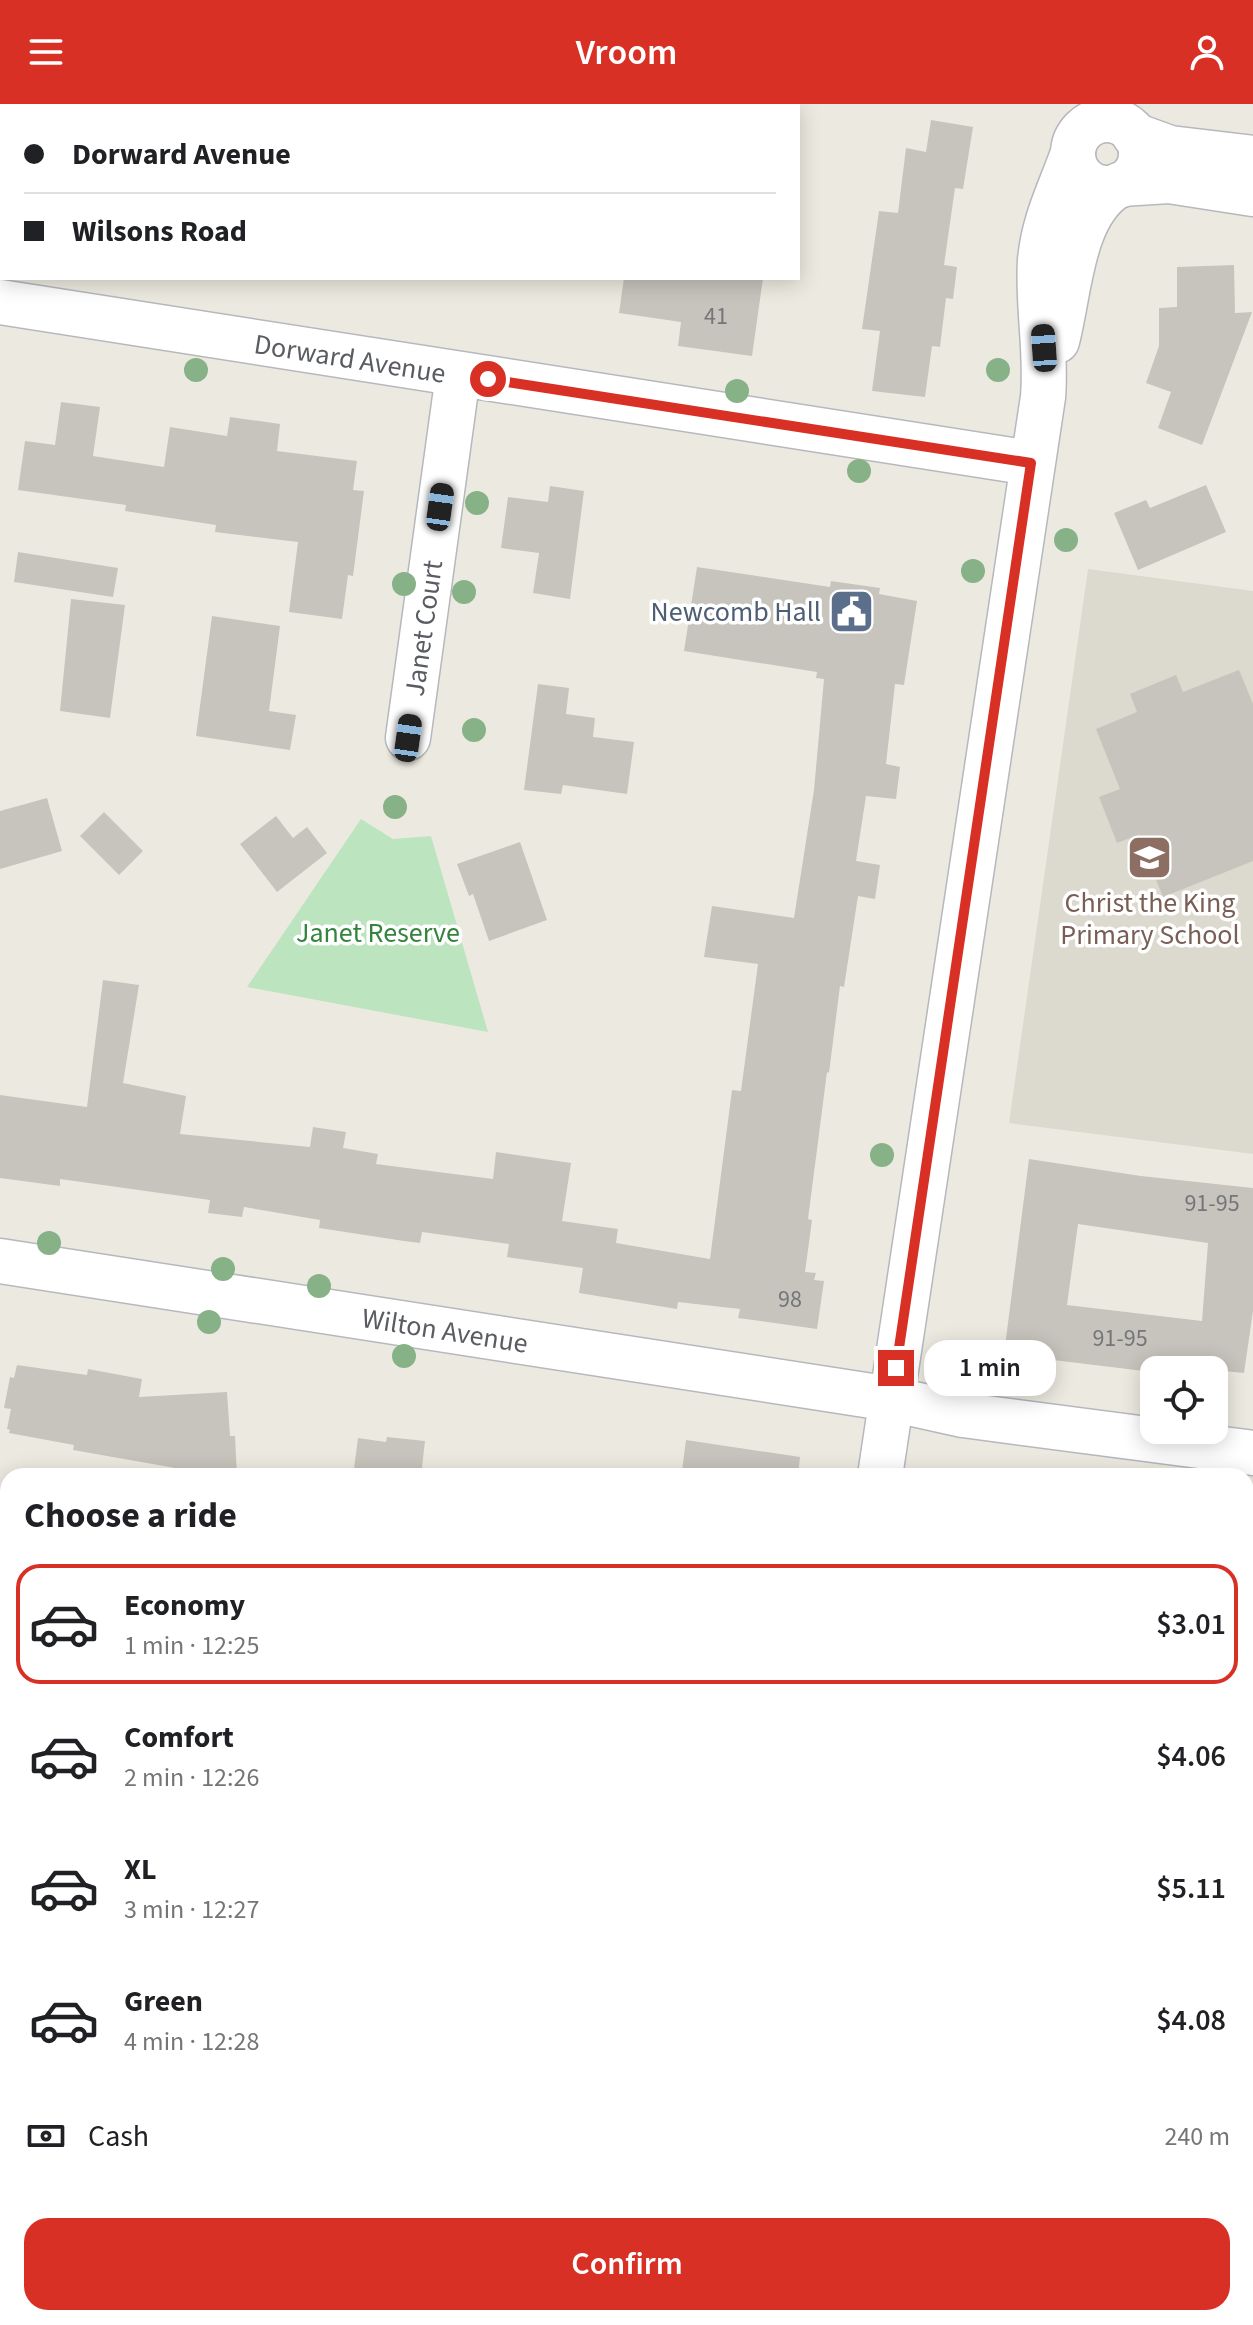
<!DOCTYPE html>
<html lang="en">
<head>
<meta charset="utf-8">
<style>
  body { margin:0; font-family:"Source Sans 3",sans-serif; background:#f2f2f2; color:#202124; height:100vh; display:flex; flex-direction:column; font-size:30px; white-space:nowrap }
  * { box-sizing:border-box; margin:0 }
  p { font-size:26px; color:#757577 }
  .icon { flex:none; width:44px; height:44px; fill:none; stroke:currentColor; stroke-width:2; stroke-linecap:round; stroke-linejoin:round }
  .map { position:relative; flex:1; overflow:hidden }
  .panel { position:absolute; left:0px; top:1364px; width:1254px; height:858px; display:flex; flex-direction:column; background:#fff; border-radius:24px 24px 0 0; box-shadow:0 4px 20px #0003 }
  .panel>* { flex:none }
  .banner { position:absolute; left:0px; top:0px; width:800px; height:176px; box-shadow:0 4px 20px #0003; display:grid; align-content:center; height:176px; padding:0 24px; background:#fff }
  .controls { position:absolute; left:1140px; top:1252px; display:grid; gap:16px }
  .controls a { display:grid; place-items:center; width:88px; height:88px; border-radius:16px; background:#fff; box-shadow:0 4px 20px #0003; font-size:40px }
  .end { position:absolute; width:36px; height:36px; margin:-18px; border:10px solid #d93025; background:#fff; box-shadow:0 0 0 4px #fff }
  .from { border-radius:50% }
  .bubble { position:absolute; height:56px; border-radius:24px; background:#fff; box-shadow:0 4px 20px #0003; font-size:26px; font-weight:600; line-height:56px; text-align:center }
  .car { position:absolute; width:24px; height:48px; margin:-24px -12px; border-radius:10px; box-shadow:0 0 6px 2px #0007; background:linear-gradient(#222 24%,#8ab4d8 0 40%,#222 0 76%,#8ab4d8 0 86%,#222 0) }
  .banner b { display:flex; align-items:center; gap:28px; height:76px; font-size:30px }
  .banner b+b { border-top:2px solid #e0e0e0 }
  .banner i { width:20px; height:20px; background:#202124 }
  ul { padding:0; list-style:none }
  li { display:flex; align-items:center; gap:24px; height:120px; margin:0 16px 12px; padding:0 8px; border:4px solid transparent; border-radius:24px }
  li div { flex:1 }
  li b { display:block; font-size:30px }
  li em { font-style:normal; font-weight:600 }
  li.current { border-color:#d93025 }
  li>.icon { width:72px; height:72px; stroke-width:1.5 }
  h2 { padding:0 24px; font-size:36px; line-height:96px }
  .pay { display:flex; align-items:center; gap:20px; height:88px; padding:0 24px; font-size:30px }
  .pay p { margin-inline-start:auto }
  .cta { display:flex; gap:16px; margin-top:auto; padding:16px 24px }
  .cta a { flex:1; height:92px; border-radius:24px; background:#d93025; color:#fff; font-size:32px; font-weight:600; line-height:92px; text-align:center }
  header { display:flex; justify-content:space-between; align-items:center; height:104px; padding:0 24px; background:#d93025; color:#fff; font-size:36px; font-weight:600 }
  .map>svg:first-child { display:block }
  .education { fill:#dcd9ce }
  .green { fill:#bce4bf }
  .building { fill:#c7c4bd; fill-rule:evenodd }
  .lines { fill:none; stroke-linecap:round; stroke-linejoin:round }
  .minor-casing { stroke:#b6b8bd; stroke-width:47 }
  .minor { stroke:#fff; stroke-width:44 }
  .tree { fill:#87b287 }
  .route { stroke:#d93025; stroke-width:10 }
  .labels { text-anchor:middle; stroke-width:7; stroke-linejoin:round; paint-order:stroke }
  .number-label { font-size:24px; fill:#747678 }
  .street-label { font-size:28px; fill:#595c61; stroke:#fff }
  .service-label { font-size:28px; fill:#4e5e75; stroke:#fff; text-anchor:end }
  .education-label { font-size:28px; fill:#785e54; stroke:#fff }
  .park-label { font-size:28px; fill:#35843e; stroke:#fff }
</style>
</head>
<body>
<header><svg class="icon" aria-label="menu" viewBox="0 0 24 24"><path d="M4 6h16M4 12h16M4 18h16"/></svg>Vroom<svg class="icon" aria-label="person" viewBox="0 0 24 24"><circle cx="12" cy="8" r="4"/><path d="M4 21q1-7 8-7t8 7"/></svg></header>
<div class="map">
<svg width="1253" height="2221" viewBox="0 0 1253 2221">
  <rect width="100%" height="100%" fill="#eceae0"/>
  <path class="education" d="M 1088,465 L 1253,487 L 1253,1050 L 1009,1019 Z"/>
  <path class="green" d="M 361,715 L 393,735 L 431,732 L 488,928 L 247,883 Z"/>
  <g class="building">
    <path d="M 931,16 L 973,23 L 963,85 L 955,84 L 944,161 L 957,163 L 953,195 L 946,194 L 940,243 L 932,242 L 925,293 L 872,287 L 880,227 L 862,225 L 879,107 L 898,109 L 906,44 L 926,48 Z"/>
    <path d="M 1234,161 L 1235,209 L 1252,208 L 1202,341 L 1158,324 L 1171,288 L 1146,279 L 1159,242 L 1159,204 L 1177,203 L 1177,163 Z"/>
    <path d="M 624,174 L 763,174 L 752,252 L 678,242 L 681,218 L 619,209 Z"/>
    <path d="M 61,298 L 100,303 L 93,352 L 164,363 L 170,323 L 227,332 L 230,313 L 280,320 L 277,347 L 357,357 L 353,386 L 364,387 L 353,472 L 348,471 L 342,515 L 289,508 L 298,438 L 215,428 L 216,421 L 125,407 L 126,401 L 18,386 L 25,337 L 55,341 Z"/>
    <path d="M 1206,381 L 1226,428 L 1138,466 L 1114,409 L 1146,396 L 1150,404 Z"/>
    <path d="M 550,382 L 584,387 L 570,495 L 533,489 L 539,449 L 501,444 L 508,393 L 548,398 Z"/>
    <path d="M 18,448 L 118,464 L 113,493 L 14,478 Z"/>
    <path d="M 697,463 L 830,483 L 831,477 L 880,484 L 879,490 L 917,497 L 904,581 L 895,580 L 886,660 L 900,663 L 896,695 L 866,692 L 856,757 L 880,761 L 875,795 L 858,792 L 844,883 L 840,882 L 829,969 L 827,968 L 808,1115 L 812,1116 L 805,1168 L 816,1169 L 814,1176 L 824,1177 L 817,1225 L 738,1214 L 740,1205 L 678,1198 L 677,1205 L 579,1189 L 583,1164 L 507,1153 L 509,1140 L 422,1128 L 420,1139 L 404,1137 L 319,1124 L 320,1116 L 244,1103 L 242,1113 L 208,1109 L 210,1096 L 60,1075 L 60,1082 L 0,1074 L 0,991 L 87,1003 L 103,876 L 139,881 L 123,979 L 186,992 L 180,1030 L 310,1043 L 313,1023 L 346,1028 L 343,1044 L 378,1050 L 376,1060 L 493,1075 L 496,1048 L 571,1059 L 562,1117 L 618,1125 L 616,1139 L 710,1155 L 732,986 L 741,987 L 758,860 L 704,853 L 712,802 L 794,814 L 814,686 L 824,575 L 816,574 L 817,568 L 684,547 Z"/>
    <path d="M 71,495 L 125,501 L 110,614 L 60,607 Z"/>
    <path d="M 212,512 L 280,522 L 269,607 L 296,611 L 290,646 L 196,632 Z"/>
    <path d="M 1239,566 L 1253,600 L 1253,757 L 1163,793 L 1138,731 L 1117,739 L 1099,693 L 1120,685 L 1096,625 L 1137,608 L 1130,590 L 1176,571 L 1183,588 Z"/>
    <path d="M 538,580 L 569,584 L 566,610 L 595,614 L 593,633 L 634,638 L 627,690 L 563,681 L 561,690 L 524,686 Z"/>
    <path d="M 47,694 L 62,747 L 0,765 L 0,707 Z"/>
    <path d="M 104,708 L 143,747 L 119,771 L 80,732 Z"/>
    <path d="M 276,712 L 293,734 L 307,723 L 327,749 L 277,788 L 240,740 Z"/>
    <path d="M 520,738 L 547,816 L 489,837 L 473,790 L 469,792 L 457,760 Z"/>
    <path d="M 1029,1055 L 1141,1072 L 1253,1084 L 1253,1207 L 1244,1269 L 1214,1266 L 1144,1267 L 1004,1250 ZM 1078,1120 L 1208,1139 L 1202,1217 L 1067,1201 Z"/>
    <path d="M 17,1261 L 87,1271 L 88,1265 L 142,1275 L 139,1293 L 227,1288 L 230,1332 L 235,1332 L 237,1372 L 181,1372 L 181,1365 L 73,1346 L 74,1341 L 9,1329 L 10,1326 L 7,1325 L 11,1305 L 4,1304 L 10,1273 L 14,1274 Z"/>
    <path d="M 387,1333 L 425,1337 L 421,1372 L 353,1372 L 358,1334 L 386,1338 Z"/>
    <path d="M 686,1336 L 800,1353 L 798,1372 L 713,1372 L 682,1367 Z"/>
  </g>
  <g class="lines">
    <defs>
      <g id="minor">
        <circle cx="1107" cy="50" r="34"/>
        <path d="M 1134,31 L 1170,44 L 1253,54"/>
        <path d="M 1121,80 L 1169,77 L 1253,90"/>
        <path d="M 0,198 L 1031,359"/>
        <path d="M 1057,237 C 1070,188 1071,111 1117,82"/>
        <path d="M 408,634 L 458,271"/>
        <path d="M 0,1157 L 891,1295 L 963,1311 L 1253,1349"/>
        <path d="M 880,1372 L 1043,293 C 1047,247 1037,202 1040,156 C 1044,115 1060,86 1073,49"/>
        <path d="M 0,1766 L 8,1767"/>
        <path d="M 1246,1955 L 1253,1956"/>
        <path d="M 753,2221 L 754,2214"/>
      </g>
    </defs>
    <use href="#minor" class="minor-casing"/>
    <use href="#minor" class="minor"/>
  </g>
  <g class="tree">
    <circle cx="196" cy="266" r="12"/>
    <circle cx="998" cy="266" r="12"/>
    <circle cx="737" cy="287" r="12"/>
    <circle cx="859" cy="367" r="12"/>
    <circle cx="477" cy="399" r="12"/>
    <circle cx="1066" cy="436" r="12"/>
    <circle cx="973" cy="467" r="12"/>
    <circle cx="404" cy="480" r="12"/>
    <circle cx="464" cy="488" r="12"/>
    <circle cx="474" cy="626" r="12"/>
    <circle cx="395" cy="703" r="12"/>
    <circle cx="882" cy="1051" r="12"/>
    <circle cx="49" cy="1139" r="12"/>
    <circle cx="223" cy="1165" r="12"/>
    <circle cx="319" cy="1182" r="12"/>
    <circle cx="209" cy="1218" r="12"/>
    <circle cx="404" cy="1252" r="12"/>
  </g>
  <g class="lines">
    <path class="route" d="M 488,275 L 1031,359 L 896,1264"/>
  </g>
  <defs>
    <symbol id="civic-square" viewBox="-11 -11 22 22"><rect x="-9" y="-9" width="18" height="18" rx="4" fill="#5c6f8a" stroke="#fff"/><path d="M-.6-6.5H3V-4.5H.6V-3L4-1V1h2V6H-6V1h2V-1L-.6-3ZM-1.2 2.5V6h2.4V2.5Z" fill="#fff"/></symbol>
    <symbol id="school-square" viewBox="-11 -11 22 22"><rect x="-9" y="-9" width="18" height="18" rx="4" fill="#8d6e63" stroke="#fff"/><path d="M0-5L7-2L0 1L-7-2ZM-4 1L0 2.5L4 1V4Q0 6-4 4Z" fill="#fff"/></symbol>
  </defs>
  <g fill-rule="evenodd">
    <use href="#civic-square" x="826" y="482" width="51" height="51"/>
    <use href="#school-square" x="1124" y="728" width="51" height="51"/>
  </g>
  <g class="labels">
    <g class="number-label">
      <text x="716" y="220">41</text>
      <text x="1212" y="1107">91-95</text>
      <text x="790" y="1203">98</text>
      <text x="1120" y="1242">91-95</text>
    </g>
    <g class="street-label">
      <text transform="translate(350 254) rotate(9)" y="10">Dorward Avenue</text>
      <text transform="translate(423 524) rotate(-82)" y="10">Janet Court</text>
      <text transform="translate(445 1226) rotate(9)" y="10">Wilton Avenue</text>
    </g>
    <g class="service-label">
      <text x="821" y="517">Newcomb Hall</text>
    </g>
    <g class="education-label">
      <text x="1150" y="808">Christ the King<tspan x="1150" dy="32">Primary School</tspan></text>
    </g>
    <g class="park-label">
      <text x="378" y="838">Janet Reserve</text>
    </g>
  </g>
</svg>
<div class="controls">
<a><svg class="icon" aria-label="locate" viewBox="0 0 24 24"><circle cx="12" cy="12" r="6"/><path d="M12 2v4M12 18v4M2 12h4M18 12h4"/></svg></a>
</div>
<i class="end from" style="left:488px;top:275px"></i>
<i class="end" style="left:896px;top:1264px"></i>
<div class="bubble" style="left:924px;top:1236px;width:132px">1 min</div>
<i class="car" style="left:1044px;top:244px;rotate:356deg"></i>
<i class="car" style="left:440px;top:403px;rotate:8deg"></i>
<i class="car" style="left:408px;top:634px;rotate:8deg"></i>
<div class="banner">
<b><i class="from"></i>Dorward Avenue</b>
<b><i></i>Wilsons Road</b>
</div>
<section class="panel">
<h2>Choose a ride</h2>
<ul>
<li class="current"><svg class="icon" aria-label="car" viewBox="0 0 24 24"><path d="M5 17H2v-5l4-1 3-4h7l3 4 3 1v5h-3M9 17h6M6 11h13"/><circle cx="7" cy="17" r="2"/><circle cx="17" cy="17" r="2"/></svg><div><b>Economy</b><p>1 min · 12:25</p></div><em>$3.01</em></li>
<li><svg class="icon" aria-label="car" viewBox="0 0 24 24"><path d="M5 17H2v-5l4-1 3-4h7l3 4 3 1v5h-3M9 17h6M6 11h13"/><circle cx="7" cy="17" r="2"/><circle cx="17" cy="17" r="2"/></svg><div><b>Comfort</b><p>2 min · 12:26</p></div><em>$4.06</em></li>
<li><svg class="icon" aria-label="car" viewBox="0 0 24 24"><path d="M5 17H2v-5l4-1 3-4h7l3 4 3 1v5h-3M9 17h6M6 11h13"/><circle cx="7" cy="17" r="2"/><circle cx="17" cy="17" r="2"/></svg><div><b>XL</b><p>3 min · 12:27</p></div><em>$5.11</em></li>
<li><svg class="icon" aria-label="car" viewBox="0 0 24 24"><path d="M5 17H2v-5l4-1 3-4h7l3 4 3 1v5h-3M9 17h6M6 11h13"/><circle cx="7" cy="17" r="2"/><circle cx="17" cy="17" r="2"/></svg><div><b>Green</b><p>4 min · 12:28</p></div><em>$4.08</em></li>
</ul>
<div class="pay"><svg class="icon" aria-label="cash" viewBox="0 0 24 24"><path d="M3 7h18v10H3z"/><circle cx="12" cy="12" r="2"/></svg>Cash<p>240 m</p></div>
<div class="cta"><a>Confirm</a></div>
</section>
</div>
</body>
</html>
